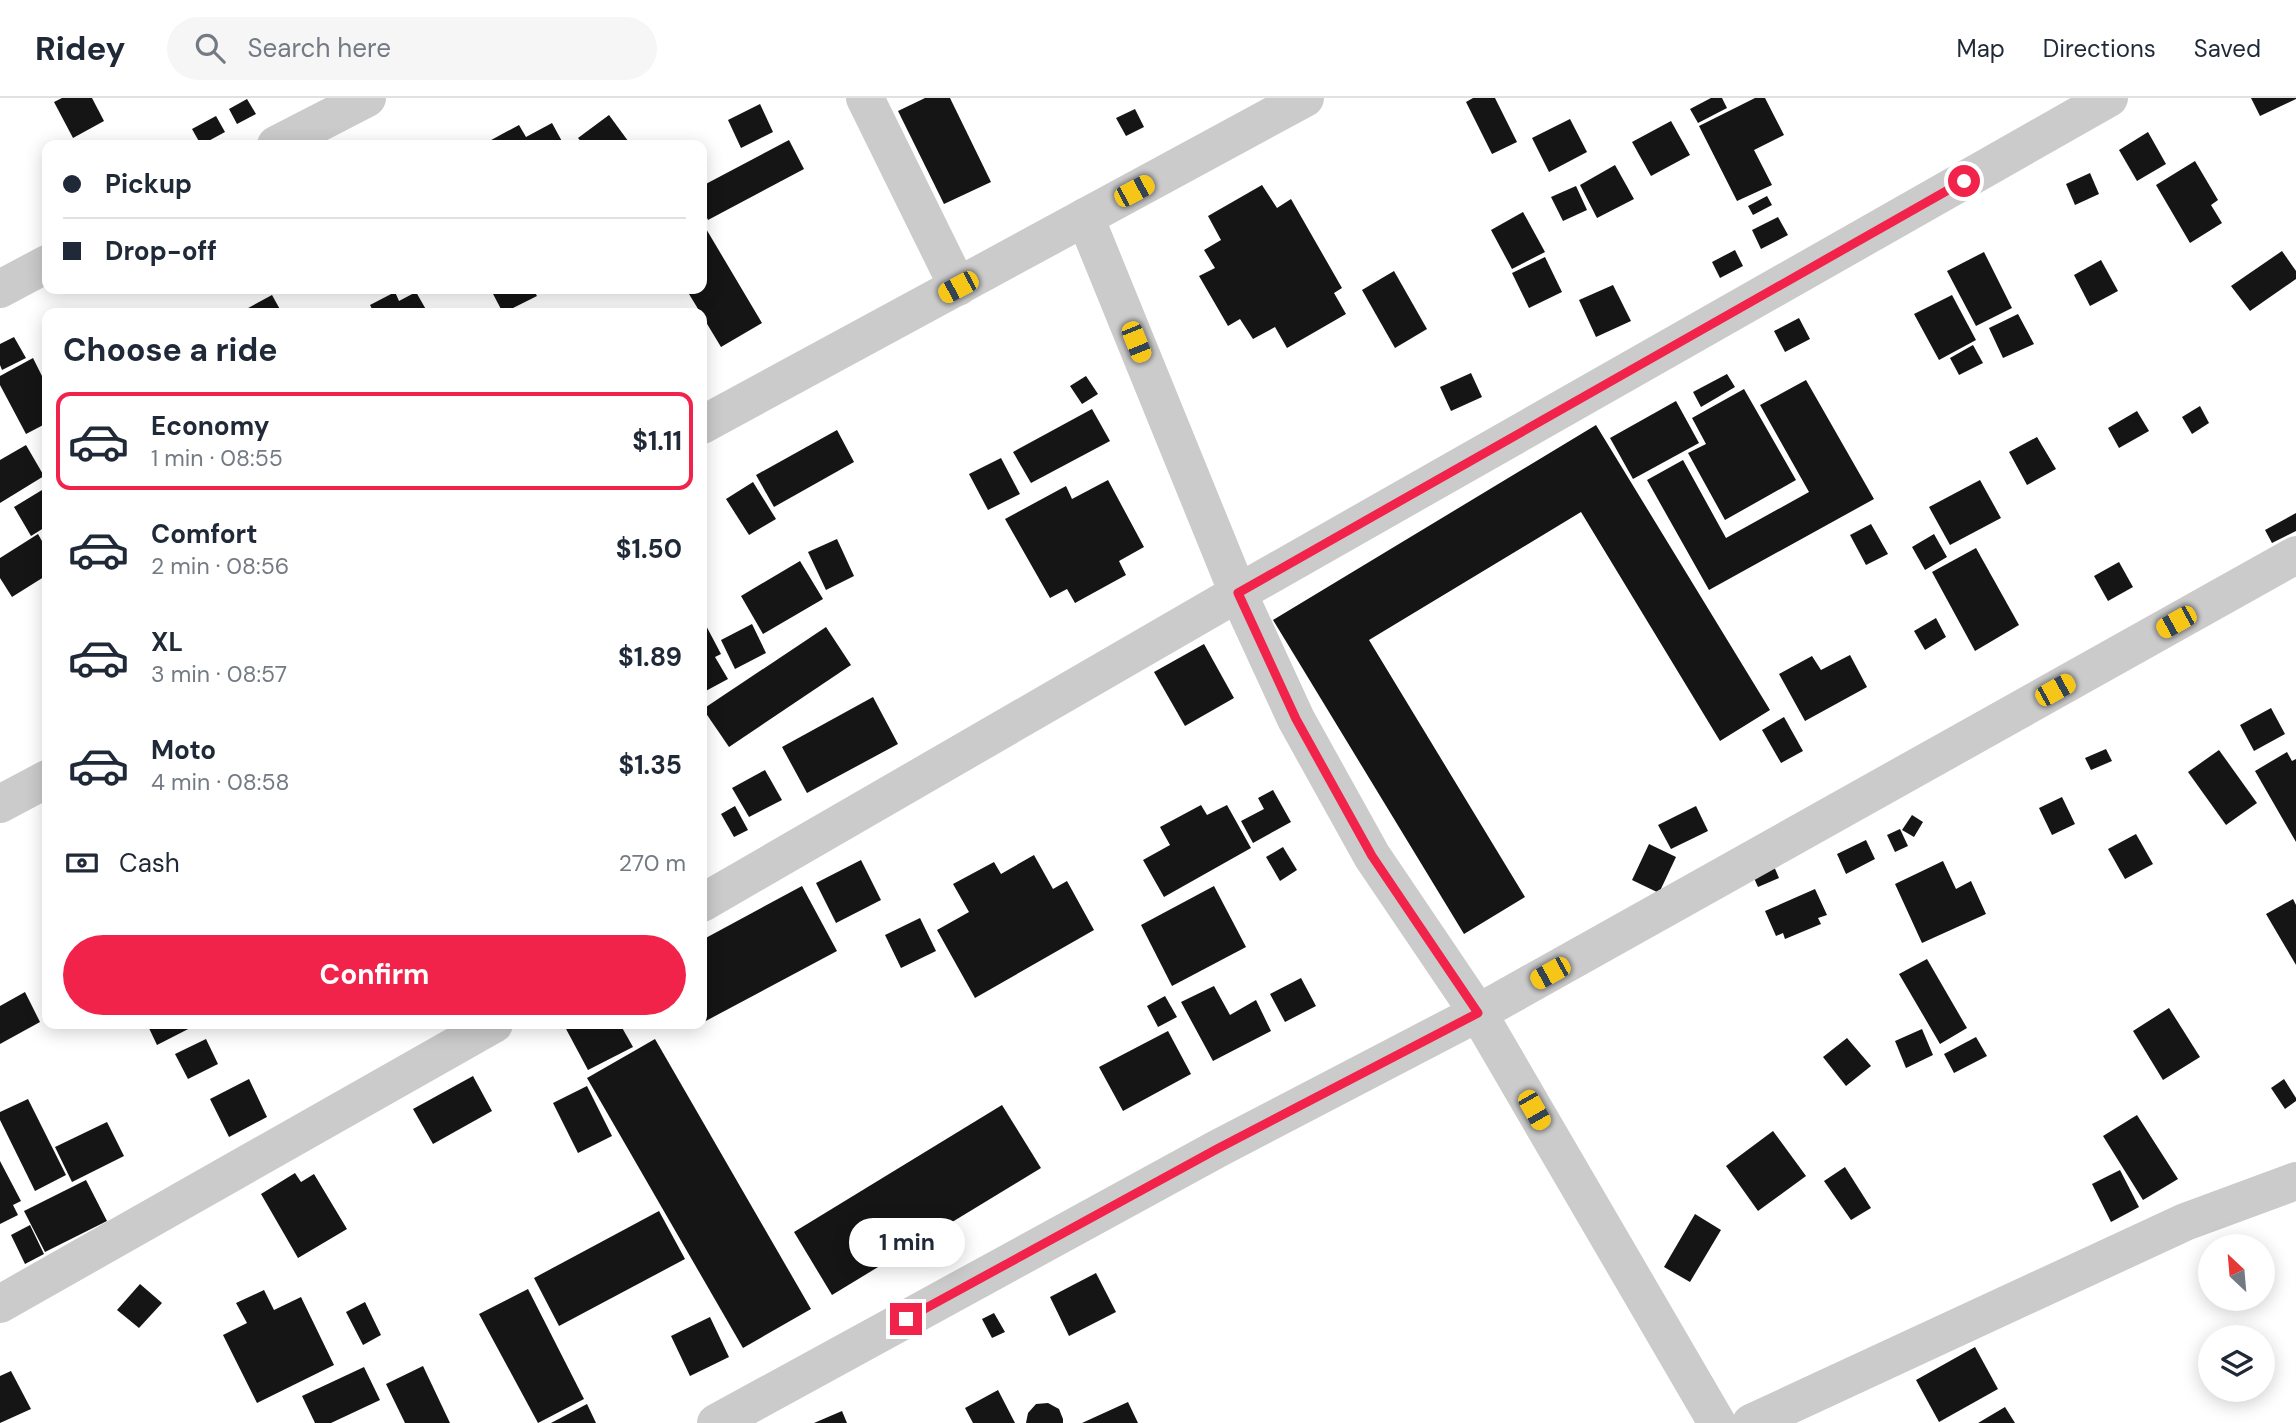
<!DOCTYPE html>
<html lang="en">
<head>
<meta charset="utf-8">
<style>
  body { margin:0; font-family:"DM Sans",sans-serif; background:#f6f6f7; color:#1f2937; height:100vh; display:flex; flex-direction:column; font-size:26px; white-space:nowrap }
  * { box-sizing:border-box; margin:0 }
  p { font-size:23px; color:#747a83 }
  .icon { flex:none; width:38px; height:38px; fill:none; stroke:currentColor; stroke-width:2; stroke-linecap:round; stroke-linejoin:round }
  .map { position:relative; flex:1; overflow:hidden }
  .sheet { position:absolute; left:42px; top:210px; width:665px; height:721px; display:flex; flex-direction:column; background:#fff; border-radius:14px; box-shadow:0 4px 18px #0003 }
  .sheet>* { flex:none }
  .banner { position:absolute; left:42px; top:42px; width:665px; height:154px; border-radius:14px; box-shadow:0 4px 18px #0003; display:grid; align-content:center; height:154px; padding:0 21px; background:#fff }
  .needle { width:46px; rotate:334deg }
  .tools { position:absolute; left:2198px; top:1136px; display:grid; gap:14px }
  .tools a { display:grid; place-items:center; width:77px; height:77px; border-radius:50%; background:#fff; box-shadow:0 4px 18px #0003; font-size:35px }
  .end { position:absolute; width:32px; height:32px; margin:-16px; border:9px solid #f2234b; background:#fff; box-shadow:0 0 0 4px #fff }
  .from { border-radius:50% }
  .bubble { position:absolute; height:49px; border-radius:24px; background:#fff; box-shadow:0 4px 18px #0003; font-size:23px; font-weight:700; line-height:49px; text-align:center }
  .car { position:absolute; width:21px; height:42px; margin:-21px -10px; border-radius:9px; box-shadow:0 0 5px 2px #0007; background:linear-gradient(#f5c518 24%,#345 0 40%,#f5c518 0 76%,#345 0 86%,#f5c518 0) }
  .banner b { display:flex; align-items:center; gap:24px; height:66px; font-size:26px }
  .banner b+b { border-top:2px solid #e0e1e3 }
  .banner i { width:18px; height:18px; background:#1f2937 }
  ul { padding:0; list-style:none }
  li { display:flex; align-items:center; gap:21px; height:98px; margin:0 14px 10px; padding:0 7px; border:4px solid transparent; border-radius:14px }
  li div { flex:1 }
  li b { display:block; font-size:26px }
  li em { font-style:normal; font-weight:700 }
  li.on { border-color:#f2234b }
  li>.icon { width:63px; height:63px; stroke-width:1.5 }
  h2 { padding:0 21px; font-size:32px; line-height:84px }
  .pay { display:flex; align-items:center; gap:18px; height:77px; padding:0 21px; font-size:26px }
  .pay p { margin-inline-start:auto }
  .cta { display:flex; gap:14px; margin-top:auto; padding:14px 21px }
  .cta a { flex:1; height:80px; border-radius:42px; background:#f2234b; color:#fff; font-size:28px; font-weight:700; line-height:80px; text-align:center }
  header { display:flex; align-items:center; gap:42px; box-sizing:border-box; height:98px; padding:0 35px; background:#fff; border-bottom:2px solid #e0e1e3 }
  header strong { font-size:33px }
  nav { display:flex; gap:38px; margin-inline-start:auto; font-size:24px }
  .search { width:490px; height:63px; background:#f6f6f7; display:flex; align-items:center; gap:18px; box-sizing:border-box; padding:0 24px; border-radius:38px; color:#747a83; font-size:26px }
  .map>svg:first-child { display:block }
  .building { fill:#151515 }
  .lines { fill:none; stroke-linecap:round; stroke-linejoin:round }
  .street { stroke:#cbcbcb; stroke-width:38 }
  .route { stroke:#f2234b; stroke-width:9 }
</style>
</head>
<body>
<header>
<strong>Ridey</strong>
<div class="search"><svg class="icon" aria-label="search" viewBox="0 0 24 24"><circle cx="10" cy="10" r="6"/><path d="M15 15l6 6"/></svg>Search here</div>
<nav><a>Map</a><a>Directions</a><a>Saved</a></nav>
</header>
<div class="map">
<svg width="2296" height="1325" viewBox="0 0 2296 1325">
  <rect width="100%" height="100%" fill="#fff"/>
  <g class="building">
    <path d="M 62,0 L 92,0 L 104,23 L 73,40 L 54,4 Z"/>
    <path d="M 925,0 L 950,0 L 991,84 L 944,106 L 898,13 Z"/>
    <path d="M 1473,0 L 1495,0 L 1517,44 L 1492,56 L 1466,4 Z"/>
    <path d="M 1711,0 L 1722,0 L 1727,10 L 1698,25 L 1690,11 Z"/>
    <path d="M 1755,0 L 1765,0 L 1784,37 L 1754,52 L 1772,87 L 1737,103 L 1699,28 Z"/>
    <path d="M 2251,0 L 2296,0 L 2296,1 L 2260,18 Z"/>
    <path d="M 247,1 L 256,16 L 237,26 L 229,11 Z"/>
    <path d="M 760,6 L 773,34 L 741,50 L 728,22 Z"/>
    <path d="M 1135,11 L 1144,29 L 1126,38 L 1116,20 Z"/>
    <path d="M 609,17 L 631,47 L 584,47 L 578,40 Z"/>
    <path d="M 216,18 L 225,34 L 201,47 L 192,31 Z"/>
    <path d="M 1570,21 L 1587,54 L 1549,74 L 1532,40 Z"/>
    <path d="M 1671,23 L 1690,57 L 1651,78 L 1632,44 Z"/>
    <path d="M 552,25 L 564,47 L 482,47 L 519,27 L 526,39 Z"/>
    <path d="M 2148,34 L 2166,66 L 2137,83 L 2119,52 Z"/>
    <path d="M 789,42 L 804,71 L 708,122 L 702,109 L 702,88 Z"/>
    <path d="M 2195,63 L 2218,102 L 2211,107 L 2222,125 L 2190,145 L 2156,87 Z"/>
    <path d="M 1615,67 L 1634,101 L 1597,120 L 1580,87 Z"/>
    <path d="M 2090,75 L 2099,96 L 2075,107 L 2066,86 Z"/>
    <path d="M 1262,87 L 1277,110 L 1291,101 L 1342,190 L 1334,195 L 1346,216 L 1287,250 L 1275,229 L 1253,241 L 1240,221 L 1228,228 L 1199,178 L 1215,170 L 1204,152 L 1221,142 L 1208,118 Z"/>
    <path d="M 1576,88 L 1587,112 L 1563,123 L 1551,99 Z"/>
    <path d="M 1767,98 L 1772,107 L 1753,117 L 1748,108 Z"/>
    <path d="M 1523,114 L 1545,154 L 1512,171 L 1491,132 Z"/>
    <path d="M 1778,119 L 1788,137 L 1761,151 L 1752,132 Z"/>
    <path d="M 702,124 L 762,225 L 721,249 L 686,191 L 702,191 Z"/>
    <path d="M 1735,152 L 1743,168 L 1720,180 L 1712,164 Z"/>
    <path d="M 2282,153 L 2296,173 L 2296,181 L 2250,213 L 2231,188 Z"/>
    <path d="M 1984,154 L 2012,210 L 1976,228 L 1947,173 Z"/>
    <path d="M 1545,159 L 1562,194 L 1529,210 L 1512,175 Z"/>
    <path d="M 2101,162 L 2118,193 L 2090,208 L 2074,177 Z"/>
    <path d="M 1394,173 L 1427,231 L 1395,250 L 1362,192 Z"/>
    <path d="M 1613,187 L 1631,223 L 1596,239 L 1579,202 Z"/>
    <path d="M 498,191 L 533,191 L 537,198 L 503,215 L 492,194 Z"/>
    <path d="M 395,194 L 399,203 L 416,194 L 428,215 L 374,215 L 370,207 Z"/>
    <path d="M 272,197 L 282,215 L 239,215 Z"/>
    <path d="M 1952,197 L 1976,242 L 1939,262 L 1914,216 Z"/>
    <path d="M 2018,216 L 2034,246 L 2003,260 L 1989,230 Z"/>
    <path d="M 1799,220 L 1810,241 L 1785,254 L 1774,233 Z"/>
    <path d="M 14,239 L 26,260 L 2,272 L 0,267 L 0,246 Z"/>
    <path d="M 1973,247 L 1983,265 L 1959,277 L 1950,260 Z"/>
    <path d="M 33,260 L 47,288 L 47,325 L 26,336 L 0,287 L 0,278 Z"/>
    <path d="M 1471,275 L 1482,299 L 1451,313 L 1440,289 Z"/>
    <path d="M 1727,276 L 1735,289 L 1701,309 L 1693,294 Z"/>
    <path d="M 1086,278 L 1098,296 L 1082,306 L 1070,288 Z"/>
    <path d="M 1806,282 L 1874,401 L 1709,492 L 1647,382 L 1683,362 L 1726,440 L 1809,394 L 1760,307 Z"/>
    <path d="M 1744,291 L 1796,382 L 1725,422 L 1688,355 L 1706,346 L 1692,320 Z"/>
    <path d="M 1676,303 L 1699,345 L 1633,381 L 1610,340 Z"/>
    <path d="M 2200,308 L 2209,325 L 2192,336 L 2182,319 Z"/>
    <path d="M 1092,311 L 1110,343 L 1031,385 L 1013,354 Z"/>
    <path d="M 2137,313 L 2149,333 L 2119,350 L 2108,330 Z"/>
    <path d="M 1596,327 L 1770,612 L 1720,643 L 1581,414 L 1369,542 L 1525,799 L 1464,836 L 1273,522 Z"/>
    <path d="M 837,332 L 854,364 L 774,409 L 756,377 Z"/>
    <path d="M 2037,339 L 2056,371 L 2027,387 L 2009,354 Z"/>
    <path d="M 26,347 L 44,378 L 0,405 L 0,362 Z"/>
    <path d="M 1001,360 L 1020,396 L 988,412 L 969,376 Z"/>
    <path d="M 1108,382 L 1144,449 L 1119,463 L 1126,477 L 1075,505 L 1067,491 L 1050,500 L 1005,421 L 1066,388 L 1072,401 Z"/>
    <path d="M 1980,382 L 2001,420 L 1950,447 L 1929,409 Z"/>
    <path d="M 753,384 L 776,421 L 749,437 L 726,401 Z"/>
    <path d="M 47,389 L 47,428 L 31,438 L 14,409 Z"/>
    <path d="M 2296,415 L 2296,433 L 2272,445 L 2265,432 Z"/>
    <path d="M 1871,426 L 1888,456 L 1866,467 L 1850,437 Z"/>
    <path d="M 38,436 L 47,452 L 47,477 L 12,499 L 0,480 L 0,460 Z"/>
    <path d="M 1934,436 L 1947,459 L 1925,472 L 1912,449 Z"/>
    <path d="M 837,441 L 854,478 L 826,492 L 808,454 Z"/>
    <path d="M 1976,450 L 2019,527 L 1975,553 L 1932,474 Z"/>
    <path d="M 800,463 L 823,501 L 763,536 L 741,498 Z"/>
    <path d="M 2119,464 L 2133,489 L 2108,503 L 2094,478 Z"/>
    <path d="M 702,520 L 721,556 L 715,559 L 728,581 L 702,595 Z"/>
    <path d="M 1936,520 L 1946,539 L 1925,552 L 1914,533 Z"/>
    <path d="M 752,526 L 766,555 L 735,571 L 721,542 Z"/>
    <path d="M 826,529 L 851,567 L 729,649 L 703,611 Z"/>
    <path d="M 1204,546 L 1234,600 L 1185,628 L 1154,574 Z"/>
    <path d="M 1850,557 L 1867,589 L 1805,623 L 1779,576 L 1812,558 L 1821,572 Z"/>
    <path d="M 873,599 L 898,646 L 807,695 L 782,649 Z"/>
    <path d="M 2271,610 L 2285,636 L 2254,653 L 2240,627 Z"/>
    <path d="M 1784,619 L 1803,653 L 1781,665 L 1762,632 Z"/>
    <path d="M 2106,651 L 2112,663 L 2091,672 L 2085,660 Z"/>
    <path d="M 2219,652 L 2257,705 L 2226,727 L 2188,674 Z"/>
    <path d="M 2287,654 L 2292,663 L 2296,661 L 2296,744 L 2255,673 Z"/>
    <path d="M 765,672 L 782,702 L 749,719 L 732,690 Z"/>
    <path d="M 1273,692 L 1291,724 L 1253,745 L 1241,723 L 1264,711 L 1258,700 Z"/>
    <path d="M 2062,699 L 2075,726 L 2052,737 L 2039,710 Z"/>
    <path d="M 1201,707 L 1207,717 L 1227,707 L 1251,750 L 1164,799 L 1143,762 L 1170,747 L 1160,729 Z"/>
    <path d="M 735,708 L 748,732 L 734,739 L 721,716 Z"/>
    <path d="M 1696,708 L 1708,733 L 1671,751 L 1658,727 Z"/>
    <path d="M 1912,717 L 1923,724 L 1914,739 L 1902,732 Z"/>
    <path d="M 1900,731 L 1908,748 L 1895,754 L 1887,737 Z"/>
    <path d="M 2136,736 L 2153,766 L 2125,781 L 2108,751 Z"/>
    <path d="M 1866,742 L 1875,761 L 1846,776 L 1837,756 Z"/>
    <path d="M 1649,746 L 1676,759 L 1659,795 L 1632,782 Z"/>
    <path d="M 1283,749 L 1297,772 L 1280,783 L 1266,759 Z"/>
    <path d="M 1034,757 L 1053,791 L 1067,783 L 1094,832 L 975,900 L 937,832 L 969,814 L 953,786 L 994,764 L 1001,776 Z"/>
    <path d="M 1770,759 L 1779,780 L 1758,789 L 1749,769 Z"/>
    <path d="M 861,762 L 881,802 L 836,825 L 816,785 Z"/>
    <path d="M 1943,763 L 1956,791 L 1971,783 L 1986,816 L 1922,845 L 1895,786 Z"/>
    <path d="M 802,788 L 837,853 L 702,925 L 702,842 Z"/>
    <path d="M 1214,788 L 1246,849 L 1172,888 L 1141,827 Z"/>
    <path d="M 1815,791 L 1827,817 L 1818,820 L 1821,826 L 1785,841 L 1783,835 L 1776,838 L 1765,813 Z"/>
    <path d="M 2293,801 L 2296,807 L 2296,867 L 2266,816 Z"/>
    <path d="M 920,820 L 936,853 L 901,870 L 885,837 Z"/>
    <path d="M 1927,861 L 1967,930 L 1940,946 L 1899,876 Z"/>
    <path d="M 1301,880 L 1316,908 L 1285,924 L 1270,896 Z"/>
    <path d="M 1214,888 L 1230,917 L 1256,902 L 1271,933 L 1213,963 L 1181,904 Z"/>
    <path d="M 25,894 L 40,924 L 0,946 L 0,908 Z"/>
    <path d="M 1165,898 L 1177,919 L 1158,929 L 1147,908 Z"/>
    <path d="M 2169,910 L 2200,959 L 2163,982 L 2133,933 Z"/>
    <path d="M 147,926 L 198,926 L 157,947 Z"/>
    <path d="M 572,926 L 620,926 L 633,949 L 588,972 L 565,929 Z"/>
    <path d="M 1922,931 L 1933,957 L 1906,970 L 1895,943 Z"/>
    <path d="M 1168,933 L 1191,976 L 1123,1013 L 1099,969 Z"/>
    <path d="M 1976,939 L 1987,958 L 1954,975 L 1944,956 Z"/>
    <path d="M 1847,940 L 1871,968 L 1846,988 L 1823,959 Z"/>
    <path d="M 206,941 L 218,966 L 188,981 L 175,956 Z"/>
    <path d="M 655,941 L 811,1211 L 743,1250 L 587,980 Z"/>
    <path d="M 473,978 L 492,1013 L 433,1046 L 413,1011 Z"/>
    <path d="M 249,981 L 267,1019 L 229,1039 L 210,1001 Z"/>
    <path d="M 2284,981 L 2296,1000 L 2296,1003 L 2285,1011 L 2271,990 Z"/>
    <path d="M 587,988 L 612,1038 L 578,1055 L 553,1005 Z"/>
    <path d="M 28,1001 L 66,1077 L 35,1093 L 0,1022 L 0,1014 Z"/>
    <path d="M 1002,1007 L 1041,1070 L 832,1197 L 794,1134 Z"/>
    <path d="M 2137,1017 L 2178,1081 L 2143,1102 L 2103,1038 Z"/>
    <path d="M 107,1024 L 124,1058 L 72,1084 L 55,1049 Z"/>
    <path d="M 1773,1033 L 1806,1078 L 1758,1113 L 1726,1068 Z"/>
    <path d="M 0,1063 L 21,1103 L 13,1107 L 18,1117 L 0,1126 Z"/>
    <path d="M 1845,1069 L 1871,1110 L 1851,1122 L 1824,1083 Z"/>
    <path d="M 2120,1072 L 2139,1109 L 2111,1124 L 2092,1086 Z"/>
    <path d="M 295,1075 L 301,1084 L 314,1076 L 347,1131 L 298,1160 L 261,1096 Z"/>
    <path d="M 86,1082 L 107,1123 L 45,1154 L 24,1113 Z"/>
    <path d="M 659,1113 L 685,1161 L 559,1228 L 534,1180 Z"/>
    <path d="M 1695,1116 L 1721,1132 L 1690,1184 L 1664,1169 Z"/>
    <path d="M 30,1127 L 44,1156 L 25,1166 L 11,1137 Z"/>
    <path d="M 1096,1175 L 1116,1214 L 1069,1238 L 1050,1199 Z"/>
    <path d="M 140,1186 L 162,1205 L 139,1230 L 117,1212 Z"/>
    <path d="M 528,1191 L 584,1301 L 538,1325 L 479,1216 Z"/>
    <path d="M 264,1192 L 274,1212 L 301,1199 L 334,1267 L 257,1305 L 223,1237 L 247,1225 L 236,1205 Z"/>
    <path d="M 365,1204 L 381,1237 L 363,1247 L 346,1214 Z"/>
    <path d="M 994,1215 L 1005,1234 L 992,1240 L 982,1221 Z"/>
    <path d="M 710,1219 L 729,1259 L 690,1278 L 671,1238 Z"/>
    <path d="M 1975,1249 L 1998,1291 L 1939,1324 L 1916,1282 Z"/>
    <path d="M 423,1268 L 450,1325 L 405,1325 L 386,1286 Z"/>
    <path d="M 364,1269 L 380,1302 L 331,1325 L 315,1325 L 302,1298 Z"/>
    <path d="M 11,1273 L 31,1311 L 0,1325 L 0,1278 Z"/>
    <path d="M 998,1292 L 1015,1325 L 973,1325 L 965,1310 Z"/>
    <path d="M 1128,1304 L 1138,1325 L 1082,1325 Z"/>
    <path d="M 1048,1305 L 1059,1311 L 1063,1321 L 1063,1325 L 1026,1325 L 1028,1315 L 1036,1306 Z"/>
    <path d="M 587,1306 L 596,1325 L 551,1325 Z"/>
    <path d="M 2005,1309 L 2015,1325 L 1978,1325 Z"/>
    <path d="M 842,1313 L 847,1325 L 814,1325 Z"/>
  </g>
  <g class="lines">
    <g class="street">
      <path d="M 865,0 L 958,189"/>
      <path d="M 276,47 L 367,0"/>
      <path d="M 1085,119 L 1238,495 L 1296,621 L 1372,758 L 1478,915 L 1717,1325"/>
      <path d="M 0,191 L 47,166"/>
      <path d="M 702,327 L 1305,0"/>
      <path d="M 0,706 L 47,681"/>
      <path d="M 702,805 L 1238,495 L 2109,0"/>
      <path d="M 0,1206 L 494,926"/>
      <path d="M 716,1325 L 1217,1051 L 1478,915 L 2296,457"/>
      <path d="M 1751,1325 L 2185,1124 L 2296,1083"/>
    </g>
  </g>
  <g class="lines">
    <path class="route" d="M 906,1221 L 1217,1051 L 1478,915 L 1372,758 L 1296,621 L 1238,495 L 1964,83"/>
  </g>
</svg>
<div class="tools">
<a><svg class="needle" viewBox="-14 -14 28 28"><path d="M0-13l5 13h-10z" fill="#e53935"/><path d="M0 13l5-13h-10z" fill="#747a83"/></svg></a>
<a><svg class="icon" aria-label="layers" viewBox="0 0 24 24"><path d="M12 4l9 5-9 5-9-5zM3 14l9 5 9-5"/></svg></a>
</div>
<i class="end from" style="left:1964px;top:83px"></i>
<i class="end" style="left:906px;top:1221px"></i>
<div class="bubble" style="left:849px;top:1120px;width:116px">1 min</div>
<i class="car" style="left:1134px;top:93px;rotate:62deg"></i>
<i class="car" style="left:958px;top:189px;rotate:242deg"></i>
<i class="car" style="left:1136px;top:244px;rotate:158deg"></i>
<i class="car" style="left:2176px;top:524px;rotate:241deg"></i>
<i class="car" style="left:2055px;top:592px;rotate:61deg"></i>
<i class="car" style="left:1550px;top:875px;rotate:241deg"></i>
<i class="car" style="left:1534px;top:1012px;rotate:150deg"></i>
<div class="banner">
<b><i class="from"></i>Pickup</b>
<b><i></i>Drop-off</b>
</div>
<section class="sheet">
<h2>Choose a ride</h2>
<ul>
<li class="on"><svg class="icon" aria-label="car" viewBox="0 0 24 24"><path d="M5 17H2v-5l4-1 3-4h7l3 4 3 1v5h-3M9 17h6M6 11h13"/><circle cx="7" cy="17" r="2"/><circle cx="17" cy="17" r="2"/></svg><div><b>Economy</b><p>1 min · 08:55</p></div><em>$1.11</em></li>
<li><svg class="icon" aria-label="car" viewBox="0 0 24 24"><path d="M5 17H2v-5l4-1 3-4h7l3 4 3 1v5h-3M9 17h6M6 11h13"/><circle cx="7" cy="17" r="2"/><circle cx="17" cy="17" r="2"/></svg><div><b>Comfort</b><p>2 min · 08:56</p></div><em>$1.50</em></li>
<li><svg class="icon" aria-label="car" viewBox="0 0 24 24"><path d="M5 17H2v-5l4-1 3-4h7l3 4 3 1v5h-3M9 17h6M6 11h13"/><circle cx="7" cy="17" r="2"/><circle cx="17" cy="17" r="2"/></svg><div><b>XL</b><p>3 min · 08:57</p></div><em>$1.89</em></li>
<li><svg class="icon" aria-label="car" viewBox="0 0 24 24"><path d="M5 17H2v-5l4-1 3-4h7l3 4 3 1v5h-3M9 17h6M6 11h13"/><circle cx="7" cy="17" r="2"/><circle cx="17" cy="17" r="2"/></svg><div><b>Moto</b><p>4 min · 08:58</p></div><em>$1.35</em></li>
</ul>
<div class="pay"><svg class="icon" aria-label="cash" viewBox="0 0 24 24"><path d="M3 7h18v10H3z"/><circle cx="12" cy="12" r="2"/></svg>Cash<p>270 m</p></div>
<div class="cta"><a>Confirm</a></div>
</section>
</div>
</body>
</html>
